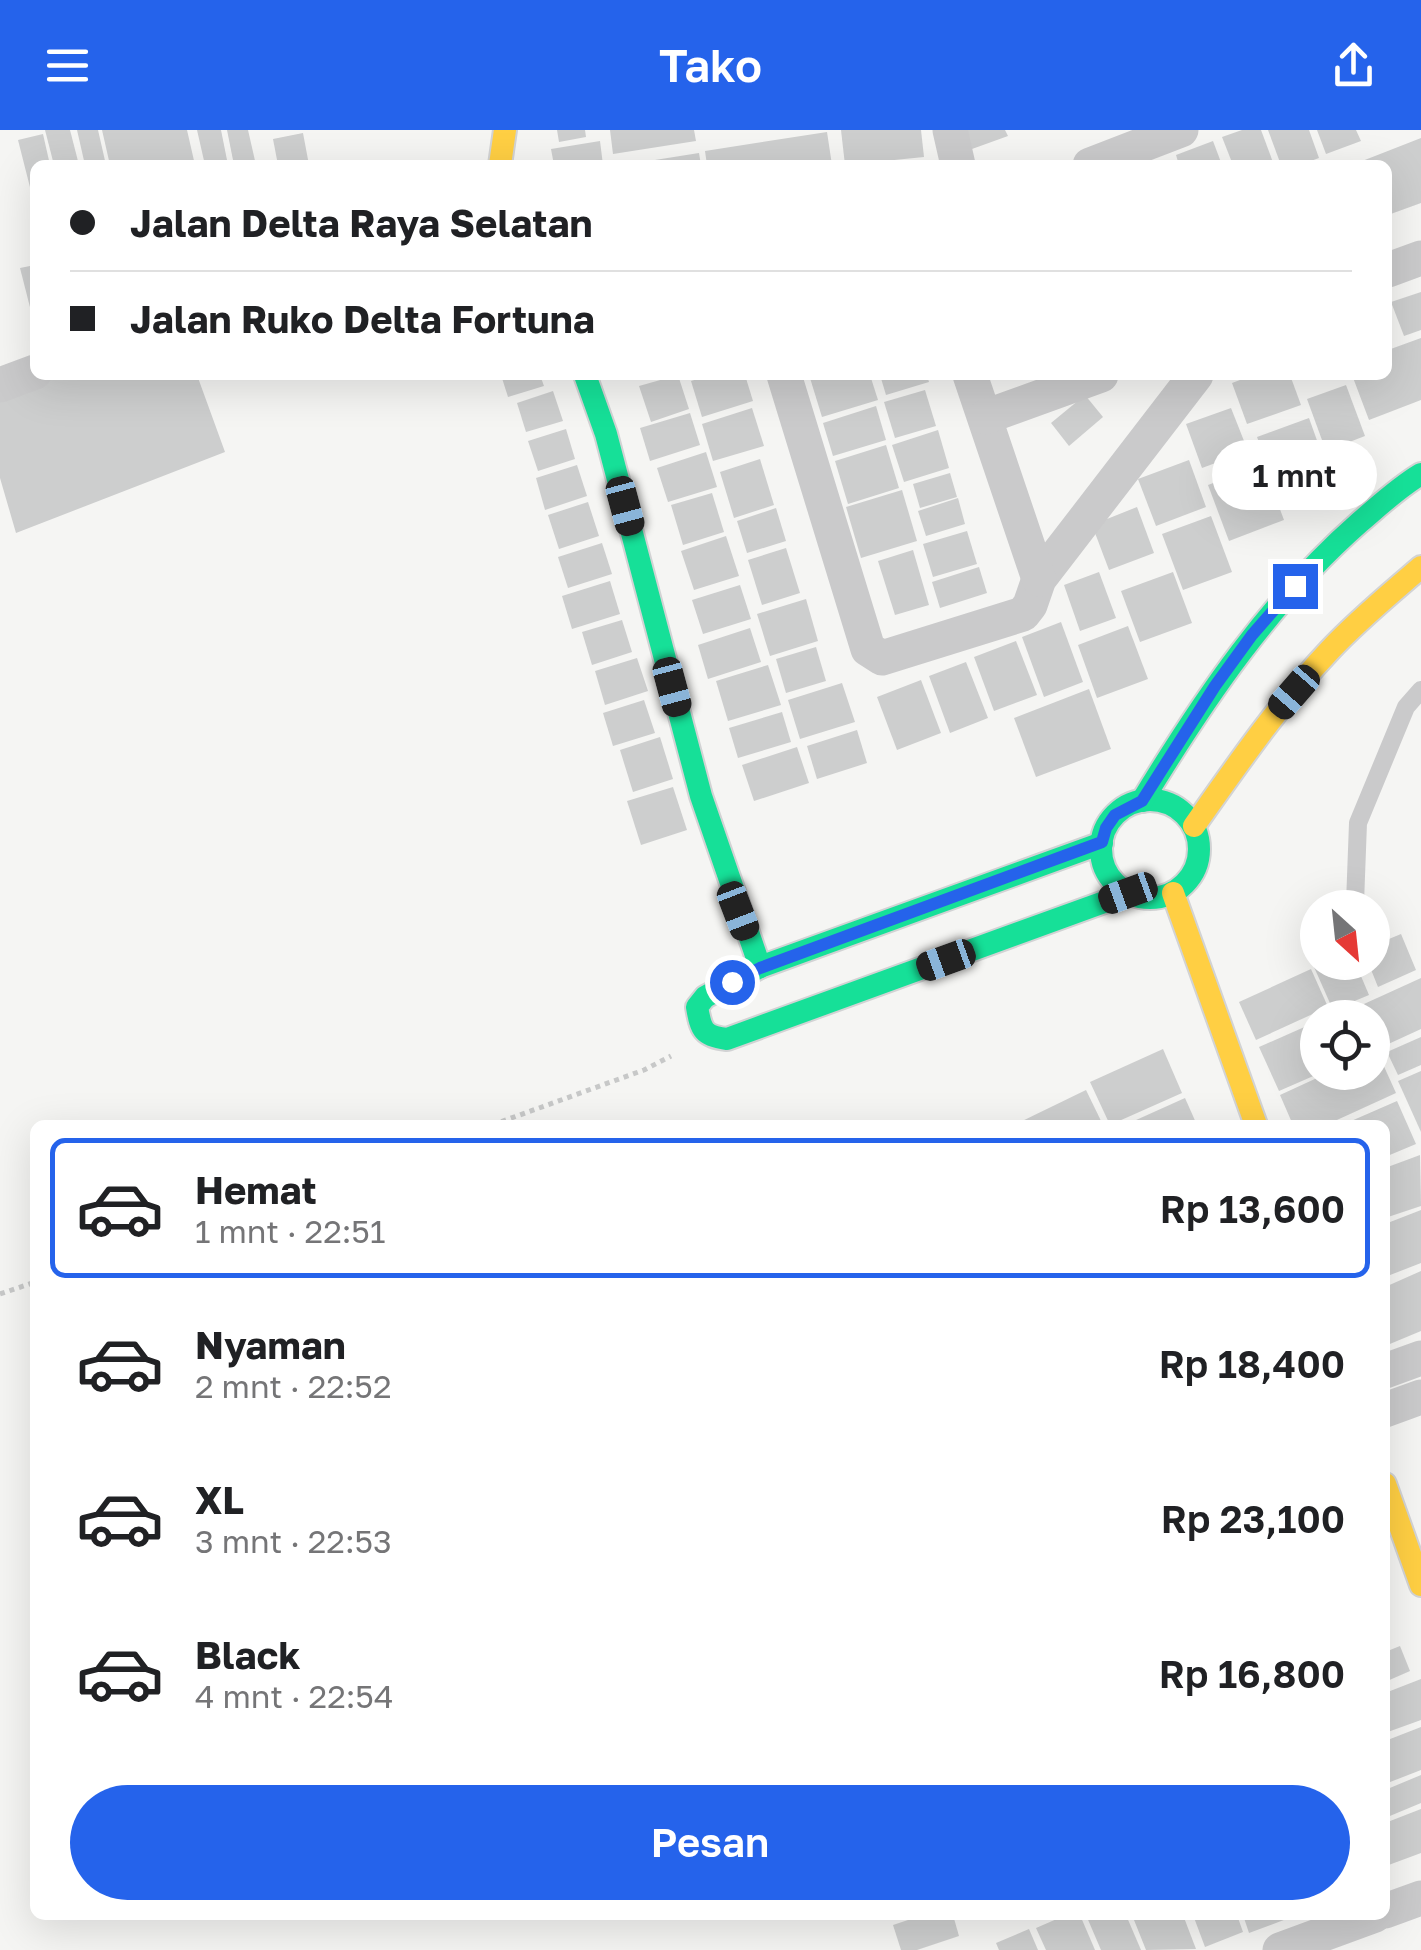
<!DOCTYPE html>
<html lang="id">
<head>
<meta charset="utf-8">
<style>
  body { margin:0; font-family:"Golos Text",sans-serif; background:#f6f6f6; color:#202124; height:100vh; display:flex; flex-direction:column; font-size:38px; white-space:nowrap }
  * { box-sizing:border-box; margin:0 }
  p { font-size:32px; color:#757577 }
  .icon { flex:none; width:55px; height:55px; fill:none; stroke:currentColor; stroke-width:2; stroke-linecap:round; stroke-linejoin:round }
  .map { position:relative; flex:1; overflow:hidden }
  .panel { position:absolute; left:30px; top:990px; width:1360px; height:800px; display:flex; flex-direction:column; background:#fff; border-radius:15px; box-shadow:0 10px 40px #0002 }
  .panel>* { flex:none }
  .hud { position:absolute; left:30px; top:30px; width:1362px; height:220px; border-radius:15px; box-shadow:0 10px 40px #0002; display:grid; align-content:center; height:220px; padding:0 40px; background:#fff }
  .needle { width:65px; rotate:153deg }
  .buttons { position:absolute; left:1300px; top:760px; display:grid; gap:20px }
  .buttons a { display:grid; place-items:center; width:90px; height:90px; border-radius:50%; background:#fff; box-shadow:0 10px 40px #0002; font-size:50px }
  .end { position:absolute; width:45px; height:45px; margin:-22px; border:12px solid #2563eb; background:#fff; box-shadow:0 0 0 5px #fff }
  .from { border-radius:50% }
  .bubble { position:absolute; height:70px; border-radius:35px; background:#fff; box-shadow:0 10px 40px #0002; font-size:32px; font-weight:600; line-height:70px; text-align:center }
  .car { position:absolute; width:30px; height:60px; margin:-30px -15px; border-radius:12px; box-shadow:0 0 8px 2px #0007; background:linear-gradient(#222 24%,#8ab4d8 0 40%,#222 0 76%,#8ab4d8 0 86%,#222 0) }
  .hud b { display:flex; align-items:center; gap:35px; height:95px; font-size:38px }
  .hud b+b { border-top:2px solid #e0e0e0 }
  .hud i { width:25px; height:25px; background:#202124 }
  ul { padding:18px 0 0; list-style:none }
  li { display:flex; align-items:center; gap:30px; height:140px; margin:0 20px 15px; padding:0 20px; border:5px solid transparent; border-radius:15px }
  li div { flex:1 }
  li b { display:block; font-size:38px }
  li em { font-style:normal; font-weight:600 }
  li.active { border-color:#2563eb }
  li>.icon { width:90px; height:90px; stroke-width:1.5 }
  .cta { display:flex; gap:20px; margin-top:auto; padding:20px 40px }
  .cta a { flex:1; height:115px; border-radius:60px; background:#2563eb; color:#fff; font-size:40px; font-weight:600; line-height:115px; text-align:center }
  header { display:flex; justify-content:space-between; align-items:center; height:130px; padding:0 40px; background:#2563eb; color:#fff; font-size:45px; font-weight:600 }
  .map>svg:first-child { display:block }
  .building { fill:#cdcece }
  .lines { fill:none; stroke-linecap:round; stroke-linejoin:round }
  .fast-casing { stroke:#d2d3d4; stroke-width:26 }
  .slow-casing { stroke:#d2d3d4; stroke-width:26 }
  .path { stroke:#c7c8c8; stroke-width:5; stroke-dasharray:5 5; stroke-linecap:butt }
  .lane { stroke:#cacacb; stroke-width:18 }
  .street { stroke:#cacacb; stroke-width:35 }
  .fast { stroke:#16e098; stroke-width:22 }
  .slow { stroke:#ffcf43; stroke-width:22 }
  .route { stroke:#2563eb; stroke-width:12 }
</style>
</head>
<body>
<header><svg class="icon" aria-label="menu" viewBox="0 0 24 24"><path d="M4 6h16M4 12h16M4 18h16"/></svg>Tako<svg class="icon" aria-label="share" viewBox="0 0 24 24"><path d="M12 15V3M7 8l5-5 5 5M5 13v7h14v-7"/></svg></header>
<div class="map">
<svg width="1421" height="1820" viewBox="0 0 1421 1820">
  <rect width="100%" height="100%" fill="#f5f5f3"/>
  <g class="building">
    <path d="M 45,0 L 70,0 L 79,35 L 54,35 Z"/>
    <path d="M 77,0 L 98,0 L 106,35 L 85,35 Z"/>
    <path d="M 102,0 L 187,0 L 195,35 L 110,35 Z"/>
    <path d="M 197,0 L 221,0 L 228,35 L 205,35 Z"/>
    <path d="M 227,0 L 248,0 L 256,35 L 234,35 Z"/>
    <path d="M 557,0 L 585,0 L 586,7 L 559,12 Z"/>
    <path d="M 610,0 L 694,0 L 696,11 L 613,24 Z"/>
    <path d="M 841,0 L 921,0 L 924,27 L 845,35 Z"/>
    <path d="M 965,0 L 1005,0 L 1008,6 L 972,19 Z"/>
    <path d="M 1242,0 L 1261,0 L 1274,35 L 1233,35 L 1222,7 Z"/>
    <path d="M 1268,0 L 1309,0 L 1319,28 L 1300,35 L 1281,35 Z"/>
    <path d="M 1317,0 L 1356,0 L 1361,11 L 1326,24 Z"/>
    <path d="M 827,2 L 832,35 L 707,35 L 705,21 Z"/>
    <path d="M 303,3 L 309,35 L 278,35 L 273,9 Z"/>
    <path d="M 43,4 L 50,35 L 35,35 L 34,73 L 18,10 Z"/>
    <path d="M 1421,8 L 1421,73 L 1388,85 L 1388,35 L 1352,35 Z"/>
    <path d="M 600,11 L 603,35 L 554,35 L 551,19 Z"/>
    <path d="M 1213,11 L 1222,35 L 1179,35 L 1176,25 Z"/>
    <path d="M 699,23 L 701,35 L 637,35 L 636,33 Z"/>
    <path d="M 35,135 L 35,192 L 34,193 L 20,138 Z"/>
    <path d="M 1421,162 L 1421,200 L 1404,206 L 1391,172 Z"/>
    <path d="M 1421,208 L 1421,270 L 1369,290 L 1352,245 L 1388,245 L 1388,220 Z"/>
    <path d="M 64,245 L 168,245 L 170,250 L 182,245 L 197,245 L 225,322 L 16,403 L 0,348 L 0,264 Z"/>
    <path d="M 501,245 L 540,245 L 544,256 L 508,267 Z"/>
    <path d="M 678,245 L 689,279 L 651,292 L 639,256 Z"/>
    <path d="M 711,245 L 745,245 L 753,271 L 702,287 L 691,251 Z"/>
    <path d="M 821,245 L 870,245 L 878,270 L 822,287 L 810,248 Z"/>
    <path d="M 880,245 L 927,245 L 929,252 L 886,265 Z"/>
    <path d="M 1253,245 L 1290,245 L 1301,275 L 1247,294 L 1232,253 Z"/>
    <path d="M 1346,255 L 1365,306 L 1326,321 L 1307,269 Z"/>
    <path d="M 925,260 L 936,296 L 895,308 L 884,272 Z"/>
    <path d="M 553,261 L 563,291 L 526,302 L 517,273 Z"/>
    <path d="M 1085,265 L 1103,287 L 1069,316 L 1051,293 Z"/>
    <path d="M 876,276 L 886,310 L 833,326 L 823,293 Z"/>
    <path d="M 752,278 L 764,316 L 713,331 L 702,294 Z"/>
    <path d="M 1231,278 L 1248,321 L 1202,338 L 1186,294 Z"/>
    <path d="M 690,283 L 700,315 L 650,331 L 640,298 Z"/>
    <path d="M 1309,288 L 1330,347 L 1279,366 L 1257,307 Z"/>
    <path d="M 566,299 L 575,329 L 538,341 L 528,311 Z"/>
    <path d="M 938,300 L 949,338 L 904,352 L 892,315 Z"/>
    <path d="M 886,315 L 899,358 L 848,374 L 835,331 Z"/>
    <path d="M 706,322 L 717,357 L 668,372 L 657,338 Z"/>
    <path d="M 760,329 L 774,375 L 734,388 L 720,342 Z"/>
    <path d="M 1189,330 L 1206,377 L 1156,396 L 1138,349 Z"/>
    <path d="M 1263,334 L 1284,390 L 1229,411 L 1208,355 Z"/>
    <path d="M 577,335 L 587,366 L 545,380 L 536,348 Z"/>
    <path d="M 950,343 L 957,367 L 920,378 L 913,354 Z"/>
    <path d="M 902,360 L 917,411 L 861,428 L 846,377 Z"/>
    <path d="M 712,363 L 724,402 L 683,415 L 671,375 Z"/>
    <path d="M 958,368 L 965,394 L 926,406 L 918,381 Z"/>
    <path d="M 588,372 L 599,406 L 559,419 L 548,385 Z"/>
    <path d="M 1137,377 L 1154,423 L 1109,440 L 1092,395 Z"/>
    <path d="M 776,378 L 786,411 L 747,423 L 737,391 Z"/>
    <path d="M 1211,386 L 1232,442 L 1183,460 L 1162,404 Z"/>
    <path d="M 967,401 L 977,434 L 933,447 L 923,414 Z"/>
    <path d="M 726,406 L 739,446 L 694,460 L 681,421 Z"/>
    <path d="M 602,413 L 612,444 L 568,458 L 558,427 Z"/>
    <path d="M 786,418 L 800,463 L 762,475 L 748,430 Z"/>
    <path d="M 913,420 L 929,475 L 895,485 L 878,431 Z"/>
    <path d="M 979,437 L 987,463 L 940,478 L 932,452 Z"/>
    <path d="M 1099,442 L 1116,488 L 1080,501 L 1064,455 Z"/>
    <path d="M 1173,442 L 1192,493 L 1140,512 L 1121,461 Z"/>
    <path d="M 610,451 L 620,484 L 572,499 L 562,466 Z"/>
    <path d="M 740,455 L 751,489 L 703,504 L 692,470 Z"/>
    <path d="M 806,469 L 818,511 L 770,526 L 757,484 Z"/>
    <path d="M 622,490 L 632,522 L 592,535 L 582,502 Z"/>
    <path d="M 1061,492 L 1083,552 L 1044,567 L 1022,507 Z"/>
    <path d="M 1128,496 L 1148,549 L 1097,568 L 1078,515 Z"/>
    <path d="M 750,498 L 761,532 L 708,549 L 698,515 Z"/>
    <path d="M 1016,511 L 1037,565 L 994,581 L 974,527 Z"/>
    <path d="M 816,517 L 826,551 L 786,563 L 776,529 Z"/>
    <path d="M 637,528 L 648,561 L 605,575 L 595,541 Z"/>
    <path d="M 966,532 L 988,588 L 950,603 L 929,546 Z"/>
    <path d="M 768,535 L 781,575 L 728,591 L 716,551 Z"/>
    <path d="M 921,550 L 941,603 L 897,620 L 877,567 Z"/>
    <path d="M 842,553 L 855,592 L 800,609 L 788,570 Z"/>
    <path d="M 1089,559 L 1111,619 L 1036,647 L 1014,588 Z"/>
    <path d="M 644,570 L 655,603 L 613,616 L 603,583 Z"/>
    <path d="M 782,582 L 791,612 L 738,628 L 729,598 Z"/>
    <path d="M 857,600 L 867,633 L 817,649 L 807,616 Z"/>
    <path d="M 660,607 L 673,649 L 633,662 L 620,620 Z"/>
    <path d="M 797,617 L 809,653 L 754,671 L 742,635 Z"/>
    <path d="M 673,657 L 687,700 L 641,715 L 627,671 Z"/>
    <path d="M 1401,804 L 1416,840 L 1378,857 L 1368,832 L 1372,832 L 1372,816 Z"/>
    <path d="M 1325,832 L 1355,832 L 1369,865 L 1333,880 L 1314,837 Z"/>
    <path d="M 1311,839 L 1328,877 L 1256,910 L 1239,872 Z"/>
    <path d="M 1421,848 L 1421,899 L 1384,916 L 1364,874 Z"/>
    <path d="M 1318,891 L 1318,944 L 1279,961 L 1259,917 Z"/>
    <path d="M 1421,907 L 1421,935 L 1398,945 L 1387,922 Z"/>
    <path d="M 1163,919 L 1182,963 L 1110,995 L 1090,952 Z"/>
    <path d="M 1377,921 L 1396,963 L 1326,995 L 1293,995 L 1280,965 L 1330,942 L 1372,942 L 1372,923 Z"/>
    <path d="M 1421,941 L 1421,1002 L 1398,951 Z"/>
    <path d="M 1086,960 L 1103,995 L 1014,995 Z"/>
    <path d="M 1185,968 L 1197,995 L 1125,995 Z"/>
    <path d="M 1397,971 L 1416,1014 L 1385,1027 L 1385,995 L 1342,995 Z"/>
    <path d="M 1420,1025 L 1421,1076 L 1385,1088 L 1385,1038 Z"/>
    <path d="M 1421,1080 L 1421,1133 L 1385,1147 L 1385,1094 Z"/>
    <path d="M 1421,1141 L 1421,1201 L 1385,1216 L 1385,1157 Z"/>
    <path d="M 1400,1516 L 1410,1541 L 1385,1552 L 1385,1522 Z"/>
    <path d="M 1421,1549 L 1421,1590 L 1385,1603 L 1385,1563 Z"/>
    <path d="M 1421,1597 L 1421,1640 L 1385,1654 L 1385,1611 Z"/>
    <path d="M 1421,1645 L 1421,1673 L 1385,1688 L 1385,1660 Z"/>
    <path d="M 1421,1679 L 1421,1723 L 1386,1736 L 1385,1693 Z"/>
    <path d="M 923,1785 L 953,1785 L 959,1806 L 917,1820 L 901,1820 L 893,1795 Z"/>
    <path d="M 1066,1785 L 1080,1785 L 1095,1820 L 1046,1820 L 1036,1798 Z"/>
    <path d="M 1086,1785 L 1126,1785 L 1141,1820 L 1101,1820 Z"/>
    <path d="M 1132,1785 L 1183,1785 L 1196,1819 L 1146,1820 Z"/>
    <path d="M 1193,1785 L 1237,1785 L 1243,1802 L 1205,1817 Z"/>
    <path d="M 1243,1785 L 1297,1785 L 1249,1803 Z"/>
    <path d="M 1029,1799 L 1038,1820 L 999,1820 L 996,1813 Z"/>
  </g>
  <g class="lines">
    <defs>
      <g id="fast">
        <path d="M 585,245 L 606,304 L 701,666 L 760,837"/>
        <circle cx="1150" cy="719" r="49"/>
        <path d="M 1142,671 C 1204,569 1270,471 1360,392 C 1380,375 1399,357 1421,344"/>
        <path d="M 1102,713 L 760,837 L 705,867 L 697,877 C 701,900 703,906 727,909 L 1129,763"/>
      </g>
      <g id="slow">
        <path d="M 500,35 L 505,0"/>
        <path d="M 1194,696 C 1237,635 1279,574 1330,520 C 1358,490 1390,464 1421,437"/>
        <path d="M 1173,763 L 1256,995"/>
        <path d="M 1385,1354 L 1421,1455"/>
      </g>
    </defs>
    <use href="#fast" class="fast-casing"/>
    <use href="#slow" class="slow-casing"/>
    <g class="path">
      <path d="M 492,995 L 644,940 L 671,926"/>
      <path d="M 0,1164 L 35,1152"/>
    </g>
    <path class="lane" d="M 1355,773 L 1358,693 L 1406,577 L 1421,560"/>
    <g class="street">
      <path d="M 950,0 L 958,35"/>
      <path d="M 1090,35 L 1181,0"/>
      <path d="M 1388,140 L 1421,128"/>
      <path d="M 784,245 L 868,519 L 882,528 L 1023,484 L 1030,475 L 1039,449 L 1196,245"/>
      <path d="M 970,245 L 1039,449"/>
      <path d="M 0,255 L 35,242"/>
      <path d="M 985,287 L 1101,245"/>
      <path d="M 1385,1241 L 1421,1228"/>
      <path d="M 1385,1280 L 1421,1267"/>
      <path d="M 1385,1781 L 1421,1768"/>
      <path d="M 1280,1820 L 1375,1785"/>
    </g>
    <use href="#fast" class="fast"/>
    <use href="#slow" class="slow"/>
  </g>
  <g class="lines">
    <path class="route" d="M 732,852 L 760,838 L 1102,712 L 1106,698 L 1115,685 L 1142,671 L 1215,556 L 1252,505 L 1295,456"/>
  </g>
</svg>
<div class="buttons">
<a><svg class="needle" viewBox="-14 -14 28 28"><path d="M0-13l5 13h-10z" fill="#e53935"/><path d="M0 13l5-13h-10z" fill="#757577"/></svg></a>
<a><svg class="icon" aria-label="locate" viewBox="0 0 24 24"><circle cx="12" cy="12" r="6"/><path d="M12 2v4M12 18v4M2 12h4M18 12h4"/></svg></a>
</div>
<i class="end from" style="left:732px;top:852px"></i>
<i class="end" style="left:1295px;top:456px"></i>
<div class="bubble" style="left:1212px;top:310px;width:165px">1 mnt</div>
<i class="car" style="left:625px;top:376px;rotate:165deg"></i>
<i class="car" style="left:672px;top:557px;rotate:165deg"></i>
<i class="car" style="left:1294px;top:562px;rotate:221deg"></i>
<i class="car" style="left:1128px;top:763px;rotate:250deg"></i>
<i class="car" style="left:738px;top:781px;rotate:159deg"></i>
<i class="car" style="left:946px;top:830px;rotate:250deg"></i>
<div class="hud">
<b><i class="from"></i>Jalan Delta Raya Selatan</b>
<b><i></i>Jalan Ruko Delta Fortuna</b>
</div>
<section class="panel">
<ul>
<li class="active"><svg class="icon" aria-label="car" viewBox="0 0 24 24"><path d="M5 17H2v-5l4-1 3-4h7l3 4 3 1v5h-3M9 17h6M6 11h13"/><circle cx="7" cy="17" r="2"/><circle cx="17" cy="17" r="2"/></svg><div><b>Hemat</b><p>1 mnt · 22:51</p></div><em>Rp 13,600</em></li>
<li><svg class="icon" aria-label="car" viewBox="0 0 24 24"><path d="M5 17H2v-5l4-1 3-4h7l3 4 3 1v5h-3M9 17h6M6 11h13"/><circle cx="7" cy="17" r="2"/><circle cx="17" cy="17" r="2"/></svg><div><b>Nyaman</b><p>2 mnt · 22:52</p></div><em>Rp 18,400</em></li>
<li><svg class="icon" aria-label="car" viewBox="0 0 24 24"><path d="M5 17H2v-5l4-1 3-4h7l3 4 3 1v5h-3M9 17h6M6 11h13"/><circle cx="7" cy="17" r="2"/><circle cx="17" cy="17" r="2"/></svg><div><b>XL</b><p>3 mnt · 22:53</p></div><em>Rp 23,100</em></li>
<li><svg class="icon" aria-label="car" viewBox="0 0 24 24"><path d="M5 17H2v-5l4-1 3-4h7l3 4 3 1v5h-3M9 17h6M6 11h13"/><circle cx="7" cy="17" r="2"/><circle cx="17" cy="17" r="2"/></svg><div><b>Black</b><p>4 mnt · 22:54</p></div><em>Rp 16,800</em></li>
</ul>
<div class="cta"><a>Pesan</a></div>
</section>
</div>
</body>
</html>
